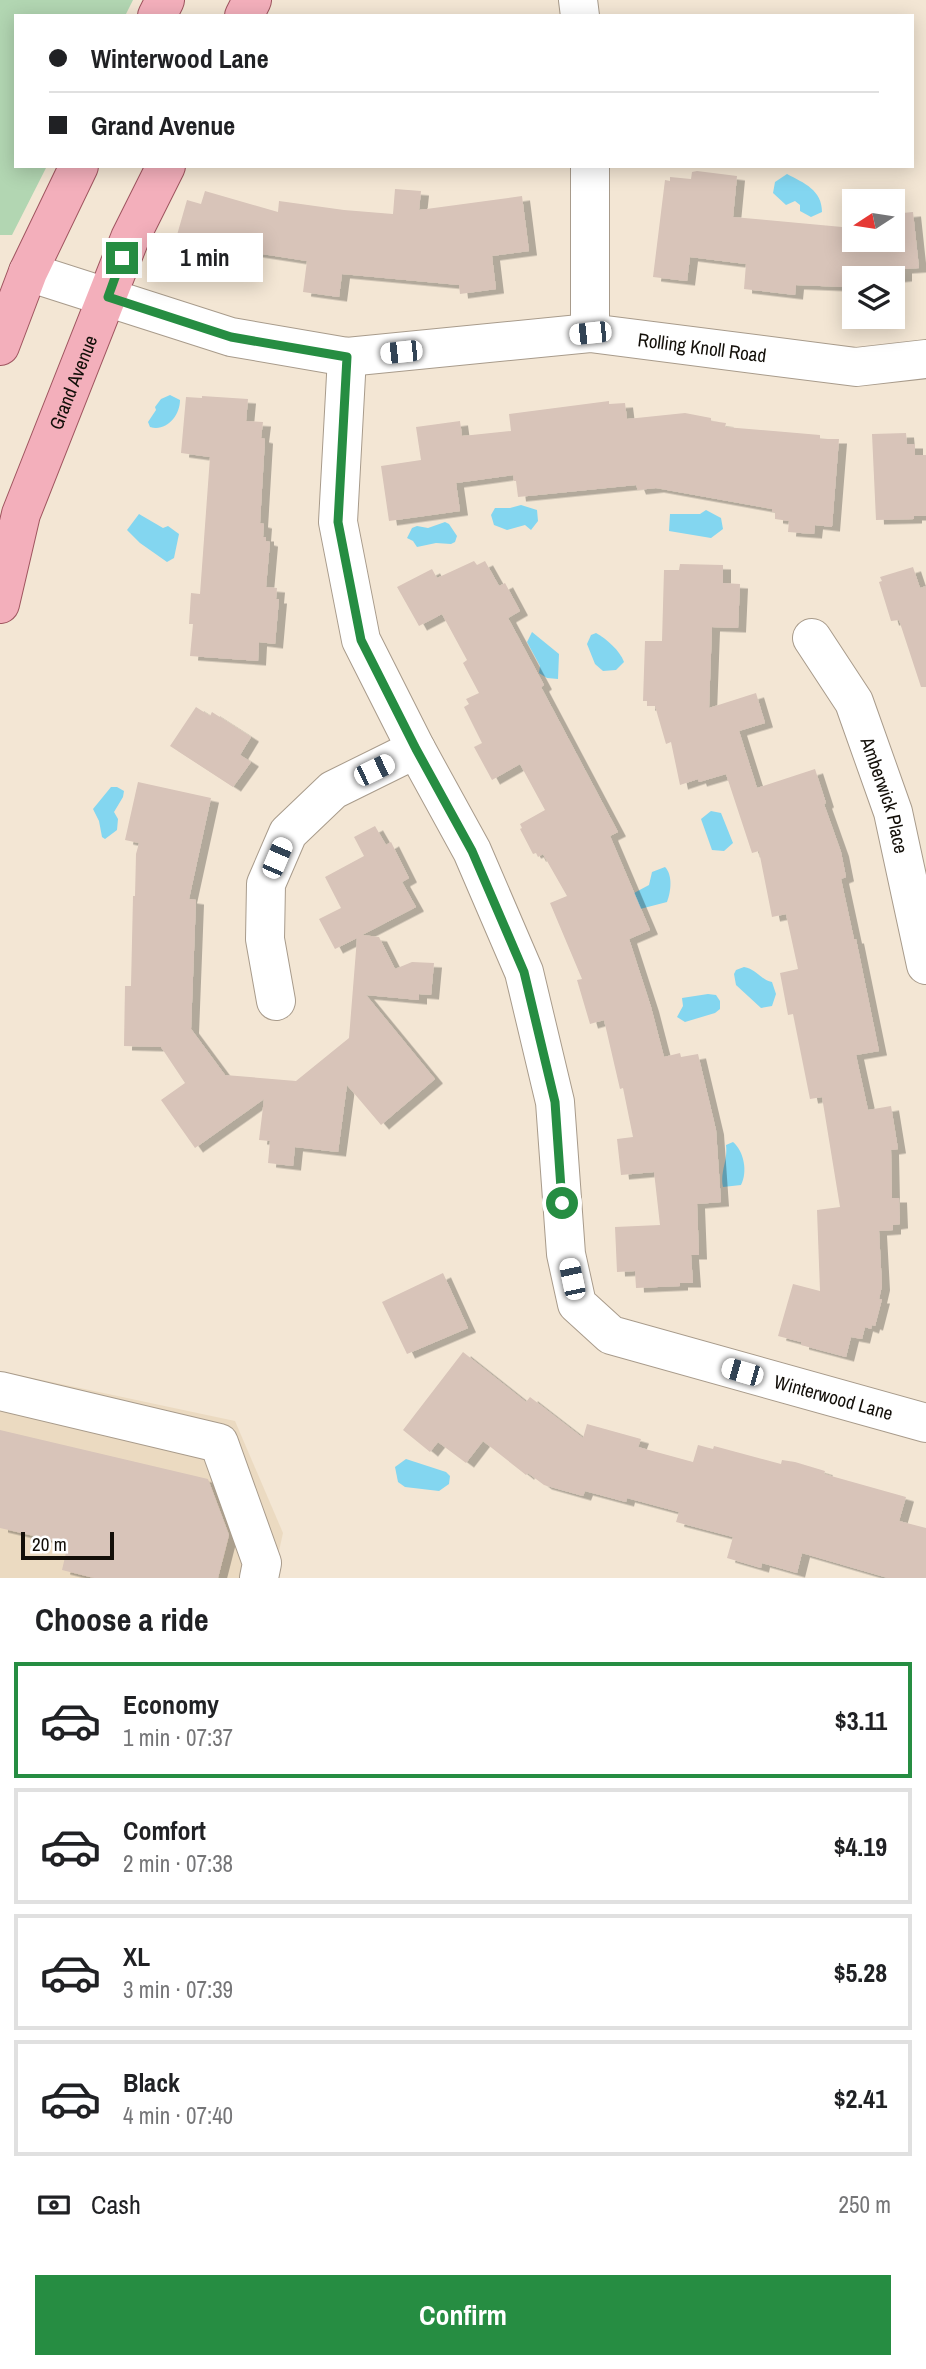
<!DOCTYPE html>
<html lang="en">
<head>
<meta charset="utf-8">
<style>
  body { margin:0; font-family:"Archivo Narrow",sans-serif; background:#f2f2f2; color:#202124; height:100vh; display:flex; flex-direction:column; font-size:26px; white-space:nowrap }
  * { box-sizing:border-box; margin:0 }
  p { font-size:23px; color:#757577 }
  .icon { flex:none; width:38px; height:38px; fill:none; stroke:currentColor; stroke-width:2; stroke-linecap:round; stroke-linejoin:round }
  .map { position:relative; height:1578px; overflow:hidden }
  .details { display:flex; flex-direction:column; background:#fff; flex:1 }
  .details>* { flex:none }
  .hud { position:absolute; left:14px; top:14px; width:900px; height:154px; border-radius:0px; box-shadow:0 4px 18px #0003; display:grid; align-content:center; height:154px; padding:0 35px; background:#fff }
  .needle { width:46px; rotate:258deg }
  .controls { position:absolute; left:842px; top:189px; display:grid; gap:14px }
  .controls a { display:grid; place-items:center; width:63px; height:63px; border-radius:0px; background:#fff; box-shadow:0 4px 18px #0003; font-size:35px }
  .scale { position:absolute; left:21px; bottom:18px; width:93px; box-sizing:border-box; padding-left:7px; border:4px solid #130f09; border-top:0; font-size:19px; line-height:24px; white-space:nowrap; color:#130f09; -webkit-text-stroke:5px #fff; paint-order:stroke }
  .end { position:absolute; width:32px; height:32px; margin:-16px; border:9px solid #268d42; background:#fff; box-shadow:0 0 0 4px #fff }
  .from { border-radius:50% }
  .bubble { position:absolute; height:49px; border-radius:0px; background:#fff; box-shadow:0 4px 18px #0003; font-size:23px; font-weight:700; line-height:49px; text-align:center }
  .car { position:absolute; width:21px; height:42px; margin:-21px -10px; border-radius:9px; box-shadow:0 0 5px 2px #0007; background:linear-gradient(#fff 24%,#345 0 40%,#fff 0 76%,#345 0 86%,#fff 0) }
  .hud b { display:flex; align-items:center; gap:24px; height:66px; font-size:26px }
  .hud b+b { border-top:2px solid #e0e0e0 }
  .hud i { width:18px; height:18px; background:#202124 }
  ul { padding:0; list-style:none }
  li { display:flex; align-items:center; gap:21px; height:116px; margin:0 14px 10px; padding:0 21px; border:4px solid #e0e0e0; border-radius:0px }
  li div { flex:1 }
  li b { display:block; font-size:26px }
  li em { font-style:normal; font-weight:700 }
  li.current { border-color:#268d42 }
  li>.icon { width:63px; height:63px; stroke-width:1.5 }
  h2 { padding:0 35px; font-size:32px; line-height:84px }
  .pay { display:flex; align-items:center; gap:18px; height:77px; padding:0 35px; font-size:26px }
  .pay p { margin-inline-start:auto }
  .button { display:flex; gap:14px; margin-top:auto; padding:14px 35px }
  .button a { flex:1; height:80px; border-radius:0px; background:#268d42; color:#fff; font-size:28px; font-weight:700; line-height:80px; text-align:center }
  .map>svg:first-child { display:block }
  .built { fill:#ebdac1 }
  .green { fill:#b2d6b2 }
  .water { fill:#83d6f0 }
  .building { fill:#d8c4b9; filter:url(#shadow) }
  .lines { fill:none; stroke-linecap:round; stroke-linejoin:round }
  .minor-casing { stroke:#a89b8b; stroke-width:40 }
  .major-casing { stroke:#9f555f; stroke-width:40 }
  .minor { stroke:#fff; stroke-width:38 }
  .major { stroke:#f3afbb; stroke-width:38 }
  .route { stroke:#268d42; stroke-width:9 }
  .labels { text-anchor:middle; stroke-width:6; stroke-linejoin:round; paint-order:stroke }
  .street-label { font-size:19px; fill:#130f09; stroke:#fff }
</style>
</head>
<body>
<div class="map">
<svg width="926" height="1578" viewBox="0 0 926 1578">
  <defs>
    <filter id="shadow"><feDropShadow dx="8" dy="4.5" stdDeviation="0" flood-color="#0004"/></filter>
  </defs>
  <rect width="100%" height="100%" fill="#f3e6d4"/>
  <path class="built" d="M 0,1371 L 235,1421 L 283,1533 L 273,1578 L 0,1578 Z"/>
  <path class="green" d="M 0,0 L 133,0 L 125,16 L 16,16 L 16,166 L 47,166 L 12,235 L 0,235 Z"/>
  <g class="water">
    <path d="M 787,174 C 804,183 822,190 822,212 L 811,217 L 800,211 L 800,205 L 795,201 L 786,205 L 773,193 L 775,182 Z"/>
    <path d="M 170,395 L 180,400 C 180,416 166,432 150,427 L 148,422 L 156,410 L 155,407 L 161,399 Z"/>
    <path d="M 521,505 L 537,510 L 538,521 L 531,530 L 525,525 L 507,530 L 494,525 L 491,515 L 495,508 L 510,508 Z"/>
    <path d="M 706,510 L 721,518 L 723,529 L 711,538 L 669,531 L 670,514 L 700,514 Z"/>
    <path d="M 139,514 L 163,528 L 168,526 L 179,534 L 174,558 L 167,562 L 140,543 L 127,530 Z"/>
    <path d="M 445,522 L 449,524 L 457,536 L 455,542 L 451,544 L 436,543 L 417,547 L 413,541 L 407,538 L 412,528 L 417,526 L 428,528 Z"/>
    <path d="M 532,632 L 559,654 L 558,679 L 547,678 L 539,673 L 540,666 L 527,642 Z"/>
    <path d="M 596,633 C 607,639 620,651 624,662 L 616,670 L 603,671 L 595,664 L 587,644 L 591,635 Z"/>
    <path d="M 111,787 L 117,787 L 124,791 L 123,797 L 114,812 L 118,819 L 117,830 L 105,839 L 102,837 L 99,821 L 93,809 Z"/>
    <path d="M 711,811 L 721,813 L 733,843 L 724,851 L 712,850 L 701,819 Z"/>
    <path d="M 665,867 C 673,875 671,892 667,902 L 640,909 L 634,893 L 649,885 L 652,872 Z"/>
    <path d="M 744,967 C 756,969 761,980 772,982 L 776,994 L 772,1006 L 761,1008 L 736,985 L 734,974 L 736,970 Z"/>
    <path d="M 708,994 L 716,995 L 720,1001 L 720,1009 L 715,1013 L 685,1022 L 677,1017 L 683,1006 L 682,998 Z"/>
    <path d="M 733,1142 C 744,1151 748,1172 741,1185 L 723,1187 C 720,1170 728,1162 726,1145 Z"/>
    <path d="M 406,1459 L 446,1472 L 450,1476 L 449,1484 L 439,1491 L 405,1487 L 398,1482 L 395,1467 Z"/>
  </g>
  <g class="building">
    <path d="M 697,171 L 737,176 L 733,217 L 853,228 L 852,219 L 854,218 L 854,240 L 892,240 L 892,214 L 913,212 L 919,268 L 904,269 L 904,277 L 894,278 L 895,290 L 892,290 L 892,278 L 854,278 L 854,294 L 846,295 L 845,287 L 796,285 L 795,295 L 744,289 L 746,264 L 690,257 L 687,281 L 653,277 L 665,180 L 670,181 L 670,177 L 691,179 L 692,172 Z"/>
    <path d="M 395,189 L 421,191 L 419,210 L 522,196 L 529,251 L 492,256 L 496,289 L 460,294 L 459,285 L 342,274 L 339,297 L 303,292 L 307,261 L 249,252 L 241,277 L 232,274 L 231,276 L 188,264 L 193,248 L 175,242 L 187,200 L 201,204 L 205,191 L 278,212 L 279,201 L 344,210 L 393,214 Z"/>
    <path d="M 202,396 L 248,399 L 246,421 L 263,422 L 261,438 L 265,439 L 260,523 L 264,524 L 263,537 L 266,537 L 266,541 L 270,542 L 266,587 L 277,588 L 276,599 L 279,599 L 275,644 L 259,642 L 258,661 L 190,656 L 193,624 L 189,624 L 191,593 L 200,594 L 210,457 L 181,453 L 186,397 L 202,398 Z"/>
    <path d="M 609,401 L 609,404 L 625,403 L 627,419 L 685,413 L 711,418 L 711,421 L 726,423 L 725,427 L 820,435 L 820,439 L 839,439 L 832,527 L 815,525 L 814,534 L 788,532 L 789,521 L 775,519 L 775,512 L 772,512 L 772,509 L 656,488 L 638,490 L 636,485 L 518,497 L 516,481 L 514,481 L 513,475 L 456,483 L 460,511 L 389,521 L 381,466 L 421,460 L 416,427 L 460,421 L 462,436 L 511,431 L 509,414 Z"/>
    <path d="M 906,433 L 907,444 L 915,444 L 915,455 L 926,455 L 926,516 L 914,516 L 914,519 L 876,520 L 872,434 Z"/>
    <path d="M 474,561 L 477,565 L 485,561 L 499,586 L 505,583 L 520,611 L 508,618 L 544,685 L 541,687 L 618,832 L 610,836 L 650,930 L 629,939 L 651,1007 L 664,1057 L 680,1053 L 681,1057 L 698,1054 L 716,1130 L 721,1202 L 697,1204 L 699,1255 L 691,1255 L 693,1283 L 680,1283 L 680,1286 L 636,1288 L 635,1271 L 617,1272 L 615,1227 L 660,1225 L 654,1172 L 621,1175 L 617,1139 L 633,1137 L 623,1088 L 620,1089 L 604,1020 L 590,1024 L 577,980 L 582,979 L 550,903 L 567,896 L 543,854 L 538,857 L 536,853 L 533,854 L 520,829 L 522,828 L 520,824 L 545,810 L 520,764 L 492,780 L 474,747 L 482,743 L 464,707 L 469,704 L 466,699 L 479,693 L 463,663 L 467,660 L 442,614 L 419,626 L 397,587 L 432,569 L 437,578 Z"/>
    <path d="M 680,564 L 723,565 L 723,583 L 740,584 L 738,628 L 712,627 L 709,708 L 756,693 L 765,723 L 739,731 L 757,788 L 815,769 L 826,803 L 824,804 L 841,852 L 846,877 L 841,879 L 854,939 L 856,939 L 879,1051 L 856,1055 L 868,1110 L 891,1106 L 898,1149 L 891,1150 L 892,1198 L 899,1198 L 900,1224 L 893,1225 L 893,1230 L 879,1231 L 882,1286 L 879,1299 L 882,1299 L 875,1326 L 872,1325 L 871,1329 L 865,1327 L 862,1339 L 851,1337 L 846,1357 L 801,1345 L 801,1342 L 778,1336 L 793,1284 L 820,1291 L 817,1210 L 840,1207 L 822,1097 L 810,1099 L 793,1014 L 788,1015 L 780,973 L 798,969 L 786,914 L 772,917 L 759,851 L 752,853 L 726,774 L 699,782 L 698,779 L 680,785 L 671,742 L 666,744 L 655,706 L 647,706 L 647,701 L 643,701 L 645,641 L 662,641 L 664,570 L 679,570 Z"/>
    <path d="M 913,567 L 920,588 L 926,586 L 926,687 L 921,687 L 899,620 L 891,621 L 879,582 L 882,581 L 880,577 Z"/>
    <path d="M 196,707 L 210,716 L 212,712 L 251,737 L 240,755 L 251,762 L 233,787 L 170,746 Z"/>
    <path d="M 138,782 L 211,798 L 189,899 L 196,900 L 191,1029 L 225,1075 L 296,1081 L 349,1038 L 357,938 L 335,949 L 319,919 L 341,908 L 325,877 L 364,856 L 354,837 L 375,826 L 386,845 L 391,842 L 409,878 L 402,882 L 416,907 L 362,935 L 379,937 L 395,969 L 412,962 L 434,963 L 431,995 L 419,994 L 419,1000 L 366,995 L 435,1079 L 381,1125 L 347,1085 L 338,1152 L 295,1147 L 293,1166 L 268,1163 L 270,1141 L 259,1140 L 264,1099 L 195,1148 L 161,1100 L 185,1083 L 161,1047 L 124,1046 L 125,986 L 131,986 L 133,896 L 135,896 L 136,854 L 139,843 L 125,840 Z"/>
    <path d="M 443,1273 L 468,1328 L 407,1354 L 382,1302 Z"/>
    <path d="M 463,1352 L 526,1402 L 530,1397 L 583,1438 L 587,1424 L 641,1439 L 638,1447 L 693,1462 L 698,1445 L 713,1449 L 714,1446 L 781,1464 L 782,1460 L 795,1462 L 825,1471 L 824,1474 L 906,1497 L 899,1521 L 926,1528 L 926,1578 L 888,1578 L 802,1553 L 797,1573 L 762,1563 L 761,1568 L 727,1558 L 733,1537 L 676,1522 L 679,1512 L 627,1498 L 626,1502 L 585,1491 L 583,1496 L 544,1485 L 528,1473 L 526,1475 L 483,1441 L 466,1463 L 438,1442 L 430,1452 L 403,1430 Z"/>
    <path d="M 0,1430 L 208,1479 L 229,1535 L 218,1578 L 94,1578 L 62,1570 L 68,1544 L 0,1528 Z"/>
  </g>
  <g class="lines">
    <defs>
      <g id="minor">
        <path d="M 578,0 L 580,16"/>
        <path id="s1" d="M 28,272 L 231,337 L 347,357 L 590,333 L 856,367 L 926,359"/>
        <path d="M 590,333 L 590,166"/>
        <path id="s2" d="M 347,357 L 338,522 L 361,640 L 416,749 L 472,851 L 524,972 L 555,1102 L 566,1254 L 577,1304 L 611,1335 L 926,1423"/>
        <path id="s3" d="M 812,638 L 854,702 L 893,812 L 926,965"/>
        <path d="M 276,1001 L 265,939 L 266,884 L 288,833 L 333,790 L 416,749"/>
        <path d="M 0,1391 L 219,1443 L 262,1563 L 259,1578"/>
      </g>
      <g id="major">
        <path d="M 157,16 L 165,0"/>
        <path d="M 244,16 L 252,0"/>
        <path d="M 0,346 L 28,272 L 79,166"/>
        <path id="s4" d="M 0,604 L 21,514 L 130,238 L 166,166"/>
      </g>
    </defs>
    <use href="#minor" class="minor-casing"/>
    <use href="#major" class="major-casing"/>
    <use href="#minor" class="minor"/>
    <use href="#major" class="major"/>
  </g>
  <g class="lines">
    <path class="route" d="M 122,258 L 108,297 L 231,337 L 347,357 L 338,522 L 361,640 L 416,749 L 472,851 L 524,972 L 555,1102 L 562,1203"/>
  </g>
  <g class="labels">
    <g class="street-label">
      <text dy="7" stroke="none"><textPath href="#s1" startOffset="688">Rolling Knoll Road</textPath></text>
      <text dy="7" stroke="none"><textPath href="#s4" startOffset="234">Grand Avenue</textPath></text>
      <text dy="7" stroke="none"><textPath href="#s3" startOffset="175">Amberwick Place</textPath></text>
      <text dy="7" stroke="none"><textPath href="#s2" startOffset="1270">Winterwood Lane</textPath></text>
    </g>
  </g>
</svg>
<div class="controls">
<a><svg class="needle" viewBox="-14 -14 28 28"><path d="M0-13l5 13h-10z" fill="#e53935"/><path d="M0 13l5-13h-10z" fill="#757577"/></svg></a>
<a><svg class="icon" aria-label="layers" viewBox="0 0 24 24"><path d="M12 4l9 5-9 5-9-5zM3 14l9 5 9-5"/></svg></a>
</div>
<div class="scale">20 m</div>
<i class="end from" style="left:562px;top:1203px"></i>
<i class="end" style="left:122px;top:258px"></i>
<div class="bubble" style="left:147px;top:233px;width:116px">1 min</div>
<i class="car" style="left:590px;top:333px;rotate:264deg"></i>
<i class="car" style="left:401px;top:352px;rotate:264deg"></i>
<i class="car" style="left:374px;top:770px;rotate:64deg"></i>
<i class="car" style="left:277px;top:858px;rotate:23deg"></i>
<i class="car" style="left:572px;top:1279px;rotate:348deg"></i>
<i class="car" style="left:742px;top:1372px;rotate:286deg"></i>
<div class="hud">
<b><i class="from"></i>Winterwood Lane</b>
<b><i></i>Grand Avenue</b>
</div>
</div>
<section class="details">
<h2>Choose a ride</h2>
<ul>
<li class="current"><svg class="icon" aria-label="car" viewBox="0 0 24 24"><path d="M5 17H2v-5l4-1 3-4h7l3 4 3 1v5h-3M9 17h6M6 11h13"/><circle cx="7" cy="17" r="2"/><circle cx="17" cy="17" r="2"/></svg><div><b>Economy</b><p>1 min · 07:37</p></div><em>$3.11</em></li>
<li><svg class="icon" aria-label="car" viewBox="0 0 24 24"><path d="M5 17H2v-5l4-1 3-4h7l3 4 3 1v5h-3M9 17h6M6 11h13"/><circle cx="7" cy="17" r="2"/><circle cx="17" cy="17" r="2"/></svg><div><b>Comfort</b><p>2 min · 07:38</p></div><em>$4.19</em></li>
<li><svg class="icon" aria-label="car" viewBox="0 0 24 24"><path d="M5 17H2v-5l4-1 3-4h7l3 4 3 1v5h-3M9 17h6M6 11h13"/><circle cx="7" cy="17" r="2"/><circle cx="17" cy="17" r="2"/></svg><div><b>XL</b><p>3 min · 07:39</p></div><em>$5.28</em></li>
<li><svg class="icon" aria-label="car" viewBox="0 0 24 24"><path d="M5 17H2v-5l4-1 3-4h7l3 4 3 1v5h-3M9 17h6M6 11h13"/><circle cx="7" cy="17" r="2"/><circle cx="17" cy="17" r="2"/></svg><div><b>Black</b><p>4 min · 07:40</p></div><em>$2.41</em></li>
</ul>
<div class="pay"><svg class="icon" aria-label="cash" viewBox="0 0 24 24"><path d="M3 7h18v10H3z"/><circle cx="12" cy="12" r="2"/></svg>Cash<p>250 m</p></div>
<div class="button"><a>Confirm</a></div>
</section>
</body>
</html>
